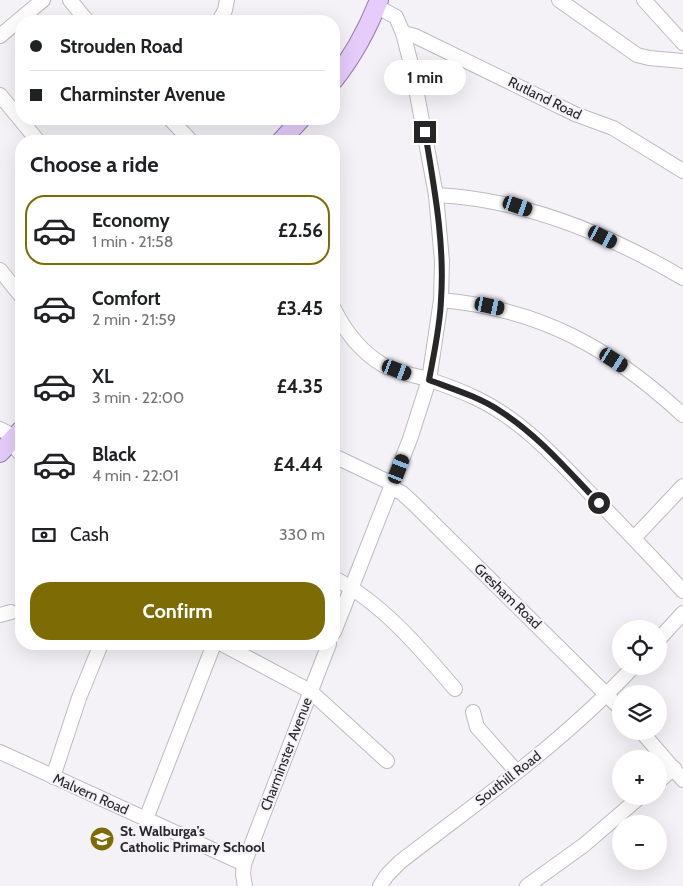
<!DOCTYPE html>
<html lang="en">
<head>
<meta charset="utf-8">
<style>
  body { margin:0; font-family:Cabin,sans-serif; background:#f6f6f6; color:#202124; height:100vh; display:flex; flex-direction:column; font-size:19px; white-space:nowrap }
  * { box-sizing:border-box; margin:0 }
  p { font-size:16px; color:#757577 }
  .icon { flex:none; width:28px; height:28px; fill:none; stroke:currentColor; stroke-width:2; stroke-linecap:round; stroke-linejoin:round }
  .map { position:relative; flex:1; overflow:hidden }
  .side { position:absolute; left:15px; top:135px; width:325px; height:515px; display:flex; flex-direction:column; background:#fff; border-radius:20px; box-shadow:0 5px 20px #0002 }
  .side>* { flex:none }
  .top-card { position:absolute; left:15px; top:15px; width:325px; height:110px; border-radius:20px; box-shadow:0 5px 20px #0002; display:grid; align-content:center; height:110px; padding:0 15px; background:#fff }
  .buttons { position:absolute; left:612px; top:620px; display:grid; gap:10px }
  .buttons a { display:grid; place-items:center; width:55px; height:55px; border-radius:50%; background:#fff; box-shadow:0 5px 20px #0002; font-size:25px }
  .end { position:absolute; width:22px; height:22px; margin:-11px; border:6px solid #272628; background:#fff; box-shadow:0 0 0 2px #fff }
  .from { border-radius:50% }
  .bubble { position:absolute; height:35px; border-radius:18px; background:#fff; box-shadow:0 5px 20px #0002; font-size:16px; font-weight:800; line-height:35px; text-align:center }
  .car { position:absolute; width:15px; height:30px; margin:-15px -8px; border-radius:6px; box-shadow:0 0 4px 1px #0007; background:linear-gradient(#222 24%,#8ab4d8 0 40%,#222 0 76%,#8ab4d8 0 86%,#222 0) }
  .top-card b { display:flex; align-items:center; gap:18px; height:48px; font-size:19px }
  .top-card b+b { border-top:1px solid #e0e0e0 }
  .top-card i { width:12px; height:12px; background:#202124 }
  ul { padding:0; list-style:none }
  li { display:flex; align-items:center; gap:15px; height:70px; margin:0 10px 8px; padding:0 5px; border:2px solid transparent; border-radius:20px }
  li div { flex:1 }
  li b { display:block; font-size:19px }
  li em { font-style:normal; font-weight:800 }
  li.selected { border-color:#7d6c05 }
  li>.icon { width:45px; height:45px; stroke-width:1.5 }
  h2 { padding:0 15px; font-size:22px; line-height:60px }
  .pay { display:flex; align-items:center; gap:12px; height:55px; padding:0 15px; font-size:19px }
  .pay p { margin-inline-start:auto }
  .button { display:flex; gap:10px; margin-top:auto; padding:10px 15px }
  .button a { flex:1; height:58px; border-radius:20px; background:#7d6c05; color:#fff; font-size:20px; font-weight:800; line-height:58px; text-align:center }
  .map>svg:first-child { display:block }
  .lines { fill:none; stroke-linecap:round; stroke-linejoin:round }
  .minor-casing { stroke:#bebbc0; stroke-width:16 }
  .major-casing { stroke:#977cb0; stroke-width:20 }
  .minor { stroke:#fff; stroke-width:14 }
  .major { stroke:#e5ccfb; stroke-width:18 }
  .route { stroke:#272628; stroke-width:6 }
  .labels { text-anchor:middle; stroke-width:4; stroke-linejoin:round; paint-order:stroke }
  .street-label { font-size:14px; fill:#272628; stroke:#f4f1f7 }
  .poi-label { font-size:14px; font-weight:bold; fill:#272628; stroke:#f4f1f7; text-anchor:start }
</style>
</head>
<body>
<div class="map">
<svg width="683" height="886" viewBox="0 0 683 886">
  <rect width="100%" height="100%" fill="#f4f1f7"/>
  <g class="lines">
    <defs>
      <g id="minor">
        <path d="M 70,0 L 87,21"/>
        <path d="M 559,0 L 637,55 L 649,58 L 683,61"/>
        <path d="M 644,0 L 683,43"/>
        <path d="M 219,21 L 225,10 L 227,0"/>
        <path d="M 403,33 L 415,36 L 575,114 L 613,128 L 683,171"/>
        <path d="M 0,36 L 43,0"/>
        <path d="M 0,95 L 38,141"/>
        <path d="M 170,119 L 191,141"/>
        <path d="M 436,195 C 523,199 608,234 683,278"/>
        <path d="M 0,270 L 21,296"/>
        <path d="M 441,300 C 541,309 610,348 683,415"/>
        <path d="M 334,309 C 345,331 361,352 383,365 C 398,373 415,375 430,380 C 445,385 461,391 476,398 C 520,419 553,455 586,489 C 619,523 651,556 683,591"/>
        <path d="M 0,429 L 15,437"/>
        <path d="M 10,442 L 21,454"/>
        <path d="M 334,456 L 393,484"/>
        <path d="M 392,488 L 402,493 L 413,503 L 621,709"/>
        <path d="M 634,538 L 683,486"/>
        <path d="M 334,578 C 382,603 420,648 455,689"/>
        <path d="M 0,615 L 11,612"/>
        <path d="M 334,632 L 410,439 L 429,380 L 441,300 L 442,261 L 436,195 L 412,68 L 403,33 L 396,17 L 376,6"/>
        <path d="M 659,639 L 683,613"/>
        <path d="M 222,644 L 310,691 L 387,761"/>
        <path d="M 473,712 L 477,727 L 516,771"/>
        <path d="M 641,731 L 683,780"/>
        <path d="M 0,752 L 244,864"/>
        <path d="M 53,777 L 79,698 L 101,644"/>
        <path d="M 659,781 L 674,768"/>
        <path d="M 146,819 L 214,644"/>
        <path d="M 245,886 L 243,874 L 244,864 L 329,644"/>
        <path d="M 380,886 L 387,875 L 400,862 C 480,800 565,741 634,666"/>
        <path d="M 527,886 L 584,845 L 641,796"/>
      </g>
      <g id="major">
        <path d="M 334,80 C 353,56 368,28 379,0"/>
        <path d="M 281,141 L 301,119"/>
        <path d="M 0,453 L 21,430"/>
      </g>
    </defs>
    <use href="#minor" class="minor-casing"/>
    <use href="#major" class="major-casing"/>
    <use href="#minor" class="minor"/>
    <use href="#major" class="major"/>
  </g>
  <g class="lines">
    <path class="route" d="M 425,132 C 434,187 445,243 441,300 C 440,327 434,353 429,380 C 453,389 479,397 500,411 C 538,435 568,471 599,503"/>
  </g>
  <defs>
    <symbol id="school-disc" viewBox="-11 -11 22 22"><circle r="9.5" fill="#7d6c05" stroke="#f4f1f7"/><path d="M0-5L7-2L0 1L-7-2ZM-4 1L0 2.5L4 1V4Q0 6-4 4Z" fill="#fff"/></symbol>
  </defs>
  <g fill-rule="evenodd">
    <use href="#school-disc" x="88" y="825" width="28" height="28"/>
  </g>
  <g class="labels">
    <g class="street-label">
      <text transform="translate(545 98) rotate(26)" y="5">Rutland Road</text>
      <text transform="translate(508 596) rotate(44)" y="5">Gresham Road</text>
      <text transform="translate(286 754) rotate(-69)" y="5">Charminster Avenue</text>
      <text transform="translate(508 778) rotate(-38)" y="5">Southill Road</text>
      <text transform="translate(91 794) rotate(24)" y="5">Malvern Road</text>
    </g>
    <g class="poi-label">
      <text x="120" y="836">St. Walburga's<tspan x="120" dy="16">Catholic Primary School</tspan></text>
    </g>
  </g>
</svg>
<div class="buttons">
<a><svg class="icon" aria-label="locate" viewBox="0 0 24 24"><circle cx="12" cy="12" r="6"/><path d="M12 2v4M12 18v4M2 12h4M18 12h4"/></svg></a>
<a><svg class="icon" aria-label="layers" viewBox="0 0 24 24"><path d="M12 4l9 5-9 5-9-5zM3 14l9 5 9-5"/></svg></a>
<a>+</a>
<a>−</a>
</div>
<i class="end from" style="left:599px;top:503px"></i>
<i class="end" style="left:425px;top:132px"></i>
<div class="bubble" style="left:384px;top:60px;width:82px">1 min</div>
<i class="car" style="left:518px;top:206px;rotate:109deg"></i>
<i class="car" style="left:603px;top:237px;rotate:117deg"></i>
<i class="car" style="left:490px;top:306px;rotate:102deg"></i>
<i class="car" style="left:614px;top:360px;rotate:123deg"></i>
<i class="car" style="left:397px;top:370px;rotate:111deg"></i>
<i class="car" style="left:399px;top:469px;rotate:21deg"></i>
<div class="top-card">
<b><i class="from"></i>Strouden Road</b>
<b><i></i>Charminster Avenue</b>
</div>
<section class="side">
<h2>Choose a ride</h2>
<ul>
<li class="selected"><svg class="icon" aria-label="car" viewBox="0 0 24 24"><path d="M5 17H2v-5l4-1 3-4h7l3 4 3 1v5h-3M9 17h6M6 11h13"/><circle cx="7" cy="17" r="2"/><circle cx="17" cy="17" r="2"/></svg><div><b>Economy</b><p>1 min · 21:58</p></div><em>£2.56</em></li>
<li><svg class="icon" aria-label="car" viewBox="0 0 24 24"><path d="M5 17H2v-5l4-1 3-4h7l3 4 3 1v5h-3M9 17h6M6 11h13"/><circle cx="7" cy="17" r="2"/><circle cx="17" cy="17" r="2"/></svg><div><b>Comfort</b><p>2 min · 21:59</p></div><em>£3.45</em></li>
<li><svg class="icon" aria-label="car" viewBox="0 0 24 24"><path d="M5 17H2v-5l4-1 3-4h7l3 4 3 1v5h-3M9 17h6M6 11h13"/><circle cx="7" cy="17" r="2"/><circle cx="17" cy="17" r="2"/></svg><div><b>XL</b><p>3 min · 22:00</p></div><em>£4.35</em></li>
<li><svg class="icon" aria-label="car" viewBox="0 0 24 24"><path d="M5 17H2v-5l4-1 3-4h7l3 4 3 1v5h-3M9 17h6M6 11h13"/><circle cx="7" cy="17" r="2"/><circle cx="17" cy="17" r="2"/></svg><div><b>Black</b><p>4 min · 22:01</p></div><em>£4.44</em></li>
</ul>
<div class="pay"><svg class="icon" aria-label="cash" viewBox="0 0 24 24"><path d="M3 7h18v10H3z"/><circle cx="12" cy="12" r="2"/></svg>Cash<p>330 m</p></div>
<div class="button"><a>Confirm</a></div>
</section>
</div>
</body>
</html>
